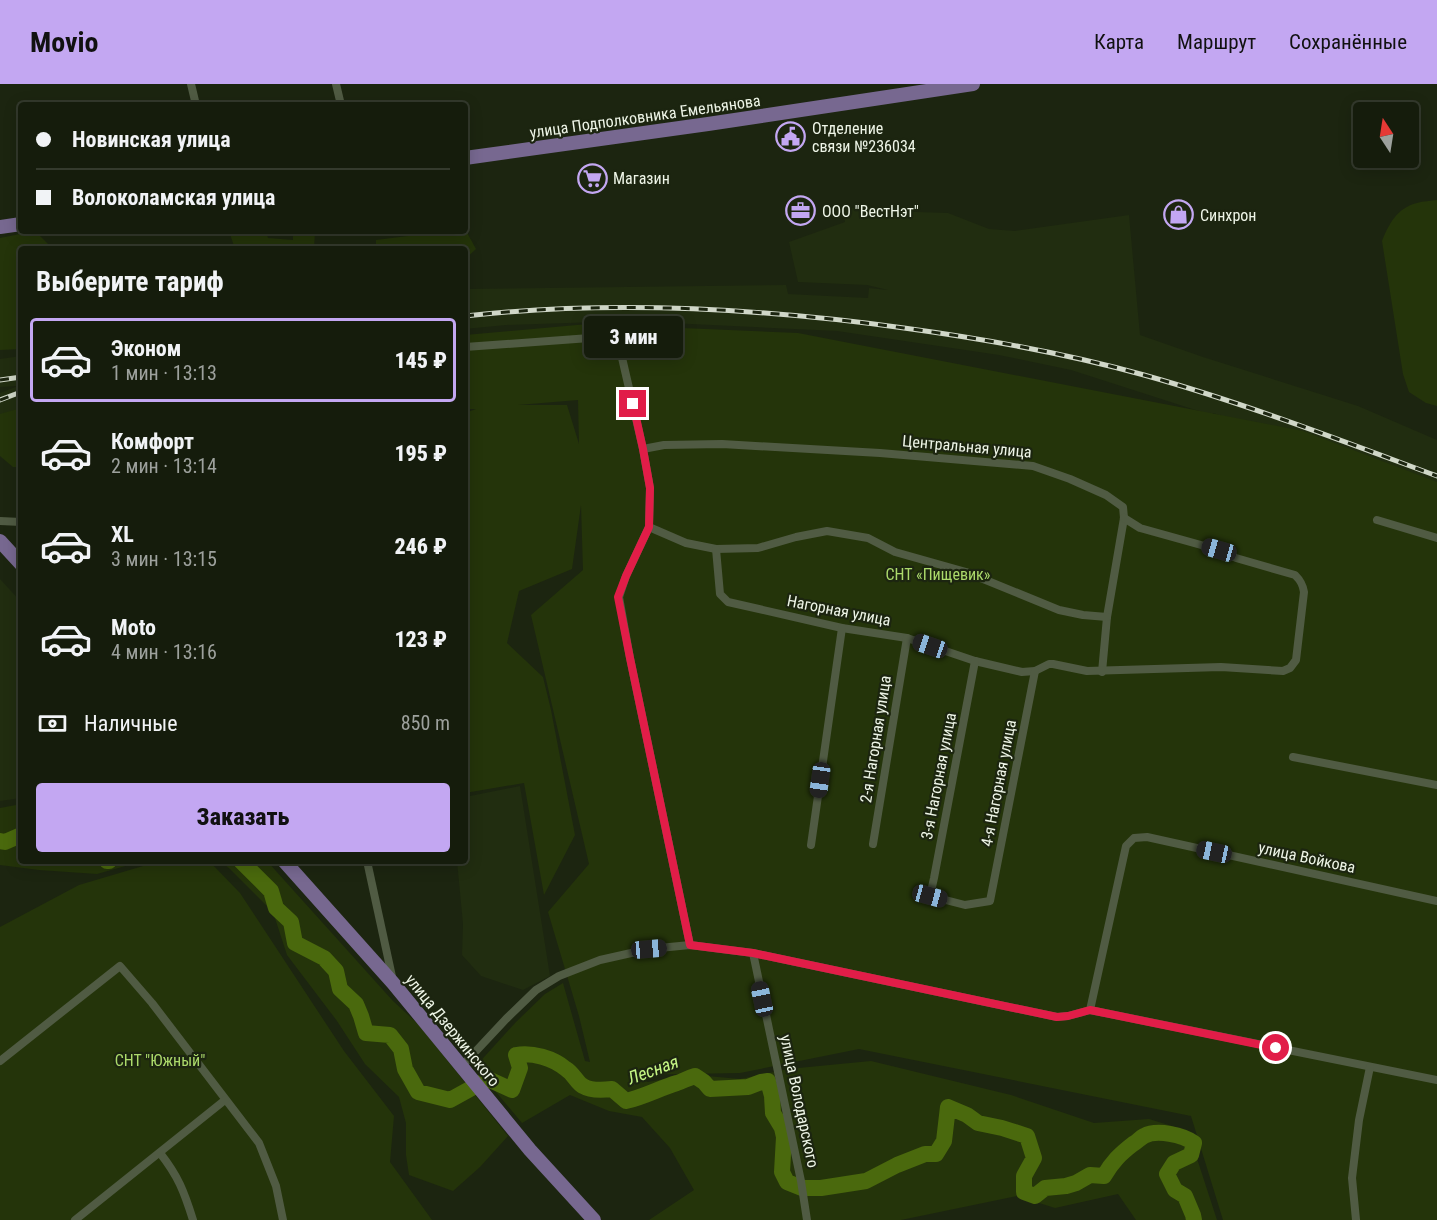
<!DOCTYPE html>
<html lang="ru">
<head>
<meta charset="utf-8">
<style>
  body { margin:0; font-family:"Roboto Condensed",sans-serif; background:#22291a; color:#f1f3f6; height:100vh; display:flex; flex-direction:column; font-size:22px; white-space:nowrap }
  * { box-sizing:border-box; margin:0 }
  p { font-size:20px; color:#9da19d }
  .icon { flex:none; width:33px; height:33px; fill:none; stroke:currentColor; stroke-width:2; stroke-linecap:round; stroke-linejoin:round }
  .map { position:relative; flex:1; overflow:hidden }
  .side { position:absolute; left:18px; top:162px; width:450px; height:618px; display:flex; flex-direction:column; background:#151c0c; border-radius:6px; box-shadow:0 3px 15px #0003,0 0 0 2px #343a2d }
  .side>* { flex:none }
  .banner { position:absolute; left:18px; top:18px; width:450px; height:132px; border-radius:6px; box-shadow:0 3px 15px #0003,0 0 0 2px #343a2d; display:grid; align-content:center; height:132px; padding:0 18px; background:#151c0c }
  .needle { width:39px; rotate:348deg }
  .fabs { position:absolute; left:1353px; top:18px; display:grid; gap:12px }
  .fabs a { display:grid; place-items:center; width:66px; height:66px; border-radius:6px; background:#151c0c; box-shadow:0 3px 15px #0003,0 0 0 2px #343a2d; font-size:30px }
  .end { position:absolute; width:27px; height:27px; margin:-14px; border:8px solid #e11d48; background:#fff; box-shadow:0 0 0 3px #fff }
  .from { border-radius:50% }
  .bubble { position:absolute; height:42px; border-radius:6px; background:#151c0c; box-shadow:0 3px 15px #0003,0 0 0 2px #343a2d; font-size:20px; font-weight:800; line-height:42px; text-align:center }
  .car { position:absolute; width:18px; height:36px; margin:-18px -9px; border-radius:8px; box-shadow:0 0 4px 2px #0007; background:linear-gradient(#222 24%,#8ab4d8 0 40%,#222 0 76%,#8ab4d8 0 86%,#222 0) }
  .banner b { display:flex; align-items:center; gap:21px; height:57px; font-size:22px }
  .banner b+b { border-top:2px solid #343a2d }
  .banner i { width:15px; height:15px; background:#f1f3f6 }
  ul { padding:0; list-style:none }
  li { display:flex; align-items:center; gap:18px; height:84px; margin:0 12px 9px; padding:0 6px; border:3px solid transparent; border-radius:6px }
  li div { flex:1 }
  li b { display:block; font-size:22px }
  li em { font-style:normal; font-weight:800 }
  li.active { border-color:#c3a7f2 }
  li>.icon { width:54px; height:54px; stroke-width:1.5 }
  h2 { padding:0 18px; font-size:27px; line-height:72px }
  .pay { display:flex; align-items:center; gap:15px; height:66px; padding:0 18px; font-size:22px }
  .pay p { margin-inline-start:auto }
  .cta { display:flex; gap:12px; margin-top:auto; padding:12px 18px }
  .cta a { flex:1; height:69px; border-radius:6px; background:#c3a7f2; color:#111; font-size:24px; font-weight:800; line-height:69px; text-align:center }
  header { display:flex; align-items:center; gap:36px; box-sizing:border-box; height:84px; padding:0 30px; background:#c3a7f2; color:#111 }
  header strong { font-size:28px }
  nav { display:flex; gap:33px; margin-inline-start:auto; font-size:21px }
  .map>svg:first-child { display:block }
  .built { fill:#212d10 }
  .green { fill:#24340a; fill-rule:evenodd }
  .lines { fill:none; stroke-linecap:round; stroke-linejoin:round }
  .river { stroke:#4a690d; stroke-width:16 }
  .minor { stroke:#505b43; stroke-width:8 }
  .primary { stroke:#776890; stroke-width:14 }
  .rail-casing { stroke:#d0d7c8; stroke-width:5 }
  .rail { stroke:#1c2510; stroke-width:3; stroke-dasharray:9; stroke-linecap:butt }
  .route { stroke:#e11d48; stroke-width:8 }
  .labels { text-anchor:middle; stroke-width:4.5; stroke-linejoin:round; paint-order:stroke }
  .street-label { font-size:16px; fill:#eef5e7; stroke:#1c2510 }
  .poi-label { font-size:16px; fill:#eef5e7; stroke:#1c2510; text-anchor:start }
  .park-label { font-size:16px; fill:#acda6b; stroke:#1c2510 }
  .water-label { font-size:18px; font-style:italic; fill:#c4f484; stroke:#1c2510 }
</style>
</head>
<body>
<header>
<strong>Movio</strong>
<nav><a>Карта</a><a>Маршрут</a><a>Сохранённые</a></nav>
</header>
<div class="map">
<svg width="1437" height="1136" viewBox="0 0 1437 1136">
  <rect width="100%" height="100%" fill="#1c2510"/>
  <g class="built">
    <path d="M 872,122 L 878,134 L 886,127 L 948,129 L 989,145 L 1015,147 L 1129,131 L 1140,251 L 1203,273 L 1358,322 L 1437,356 L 1437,418 L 1276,351 L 1213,329 L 1211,331 L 1071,286 L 999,271 L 837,247 L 628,237 L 506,241 L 465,245 L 465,205 L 786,201 L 788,210 L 868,214 L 869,204 L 888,206 L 867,201 L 798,198 L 789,158 L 845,138 L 843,125 Z"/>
    <path d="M 21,272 L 21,334 L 0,342 L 0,309 L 18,302 L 0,303 L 0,275 Z"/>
    <path d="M 0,495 L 21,518 L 21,714 L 0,717 Z"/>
    <path d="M 520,702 L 550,892 L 523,906 L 481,892 L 462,871 L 463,840 L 457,777 L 465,777 L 465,713 Z"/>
  </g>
  <g class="green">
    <path d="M 1437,116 L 1437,322 L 1426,319 L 1409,308 L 1403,290 L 1382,157 C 1389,140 1397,124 1417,119 C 1423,117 1431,117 1437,116 Z"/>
    <path d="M 465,145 L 476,165 L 465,175 L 465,165 L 376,165 L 376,156 L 447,147 L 465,147 Z"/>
    <path d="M 35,147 L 53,165 L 21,165 L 21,265 L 0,266 L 0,154 Z"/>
    <path d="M 229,147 L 266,147 L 268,154 L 293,156 L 293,147 L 315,147 L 314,165 L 235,165 Z"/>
    <path d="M 588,240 L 798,249 L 1303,347 L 1437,398 L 1437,1136 L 1223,1136 L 1191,1032 L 859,965 L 740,989 L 627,991 L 648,998 L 676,993 L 707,992 L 740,995 L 788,985 L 871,977 L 1011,1011 L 1094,1039 L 1149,1035 L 1188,1047 L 1217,1136 L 1136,1136 L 1118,1110 L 1055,1124 L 1017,1112 L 901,1136 L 649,1136 L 694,1106 L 670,1064 L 642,1033 L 609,1027 L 570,1011 L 522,1039 L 475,983 L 516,938 L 545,910 L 563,899 L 585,977 L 590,978 L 579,932 L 548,828 L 589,780 L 531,531 L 583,486 L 581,421 L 572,485 L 519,507 L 507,559 L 543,593 L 551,626 L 575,751 L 544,811 L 524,699 L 465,709 L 465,329 L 476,325 L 465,325 L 465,251 ZM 578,316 L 579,360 L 567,321 L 518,321 Z"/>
    <path d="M 21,324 L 21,383 L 13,383 L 0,372 L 0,330 Z"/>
    <path d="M 16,721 L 21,721 L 21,777 L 143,777 L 97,790 L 39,786 L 0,781 L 0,724 Z"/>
    <path d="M 160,777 L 209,777 L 240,809 L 344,967 L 394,1032 L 390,1078 L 432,1136 L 0,1136 L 0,843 L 79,801 Z"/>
    <path d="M 220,777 L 267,777 L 393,917 L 419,941 L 508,1052 L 480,1083 L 453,1107 L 409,1091 L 406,1071 L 406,1039 L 399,1013 L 365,980 L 337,937 L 287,871 L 273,828 L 230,785 Z"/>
  </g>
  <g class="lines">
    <g class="river">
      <path d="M 0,757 L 5,758 L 21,751"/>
      <path d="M 107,777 L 109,777"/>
      <path d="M 241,777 L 271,807 L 276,824 L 291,838 L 295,859 L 324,874 L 336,887 L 340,905 L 356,920 L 361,932 L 366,949 L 390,951 L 401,965 L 405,985 L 418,1008 L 450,1016 L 488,995 L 512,1006 L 520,984 L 516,971 C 532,968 553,974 566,985 C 573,989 577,999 583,1002 C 591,1007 604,1006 612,1005 L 626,1017 C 644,1013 660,1004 677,999 C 683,997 688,994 695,992 L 704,998 L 710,1005 L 748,1003 L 761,998 L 768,997 L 772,1012 L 773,1029 L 782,1044 L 784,1053 L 782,1088 L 787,1098 L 802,1104 L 821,1104 L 866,1097 L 897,1081 L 925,1070 L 936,1070 L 944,1057 L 948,1023 L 967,1031 L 978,1039 L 1002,1044 L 1027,1052 L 1034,1074 L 1024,1092 L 1024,1108 L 1035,1112 L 1045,1104 L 1066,1102 L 1076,1099 L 1090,1091 L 1104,1092 C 1112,1078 1120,1070 1133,1060 C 1137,1058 1140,1054 1144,1052 C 1157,1045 1183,1051 1194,1059 L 1191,1071 L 1174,1079 L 1167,1090 L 1175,1106 L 1185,1112 L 1193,1131 L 1194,1136"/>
    </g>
    <g class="minor">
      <path d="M 191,0 L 196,21"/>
      <path d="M 336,0 L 341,21"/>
      <path d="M 465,263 L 617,252 L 643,365 L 650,404 L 649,443 L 626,492 L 619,513 L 630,574 L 690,861"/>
      <path d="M 643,365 L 664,361 L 722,360 L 880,369 L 1033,382 L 1070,395 L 1106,411 L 1123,423 L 1124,434 L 1107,533 L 1102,588"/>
      <path d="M 1377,436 L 1437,454"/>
      <path d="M 0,437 L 21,438"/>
      <path d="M 649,443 L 686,459 L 716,465 L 758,464 L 796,453 L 827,447 L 868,454 L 895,468 L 966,488 L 1059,526 L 1083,531 L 1107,533"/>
      <path d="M 716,465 L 720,510 L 728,518 L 842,544 L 907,554 L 975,577 L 1022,588 L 1035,587 L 1049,580 L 1053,580 L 1087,587 L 1221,583 L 1283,587 L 1290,584 L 1296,576 L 1304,508 C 1303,501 1301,497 1295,491 L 1236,474 L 1219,466 L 1140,444 L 1124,434"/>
      <path d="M 975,577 L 934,794 L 930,812 L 965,821 L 990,817 L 1035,587"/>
      <path d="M 1293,673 L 1437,701"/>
      <path d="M 873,760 L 907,554"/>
      <path d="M 811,761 L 842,544"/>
      <path d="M 367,777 L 393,897"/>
      <path d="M 753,869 L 801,1097 L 807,1136"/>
      <path d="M 1090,926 L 1126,762 L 1134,754 L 1147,753 L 1437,817"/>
      <path d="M 0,977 L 120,882 L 152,919 L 259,1059 L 276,1102 L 283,1136"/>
      <path d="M 462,982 L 506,935 L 536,906 L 559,892 L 600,876 L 649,865 L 690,861 L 753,869 L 1057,933 L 1068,932 L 1090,926 L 1437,996"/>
      <path d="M 160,1069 C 178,1092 184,1107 193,1136"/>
      <path d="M 75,1136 L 225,1016"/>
      <path d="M 1356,1136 L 1352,1094 L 1359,1036 L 1370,983"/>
    </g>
    <g class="primary">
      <path d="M 465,74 L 708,40 L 973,0"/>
      <path d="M 0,143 L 21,140"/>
      <path d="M 0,457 L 21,480"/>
      <path d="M 284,777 L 393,899 L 530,1066 L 594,1136"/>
    </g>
    <defs>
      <g id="rail">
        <path d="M 465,232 C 611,216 759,224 904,244 C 985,255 1065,269 1144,291 C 1244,319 1340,356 1437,392"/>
        <path d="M 0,296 L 21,293"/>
        <path d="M 0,316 L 21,308"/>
      </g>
    </defs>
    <use href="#rail" class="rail-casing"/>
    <use href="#rail" class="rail"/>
  </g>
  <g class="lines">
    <path class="route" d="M 633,320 L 643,365 L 650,404 L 649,443 L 626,492 L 618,513 L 630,574 L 690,861 L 753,869 L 1057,933 L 1068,932 L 1090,926 L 1276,964"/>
  </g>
  <defs>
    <symbol id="civic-ring" viewBox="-11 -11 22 22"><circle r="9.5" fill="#1c2510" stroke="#c3a7f2" stroke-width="1.5"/><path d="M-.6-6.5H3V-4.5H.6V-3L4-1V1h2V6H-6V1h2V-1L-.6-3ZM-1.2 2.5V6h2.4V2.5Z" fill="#c3a7f2"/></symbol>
    <symbol id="supermarket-ring" viewBox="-11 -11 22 22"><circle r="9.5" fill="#1c2510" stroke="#c3a7f2" stroke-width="1.5"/><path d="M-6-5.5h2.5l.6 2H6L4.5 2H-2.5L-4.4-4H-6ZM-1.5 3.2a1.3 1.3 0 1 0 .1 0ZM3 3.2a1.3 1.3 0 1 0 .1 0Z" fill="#c3a7f2"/></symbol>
    <symbol id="office-ring" viewBox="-11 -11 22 22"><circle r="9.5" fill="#1c2510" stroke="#c3a7f2" stroke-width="1.5"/><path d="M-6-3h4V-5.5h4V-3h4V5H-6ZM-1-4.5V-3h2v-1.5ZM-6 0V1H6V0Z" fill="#c3a7f2"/></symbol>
    <symbol id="shop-ring" viewBox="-11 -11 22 22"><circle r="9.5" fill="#1c2510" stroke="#c3a7f2" stroke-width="1.5"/><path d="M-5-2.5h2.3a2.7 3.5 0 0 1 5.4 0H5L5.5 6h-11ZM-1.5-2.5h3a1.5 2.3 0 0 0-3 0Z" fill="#c3a7f2"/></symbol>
  </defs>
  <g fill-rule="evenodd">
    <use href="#civic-ring" x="774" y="36" width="33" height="33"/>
    <use href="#supermarket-ring" x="576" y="78" width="33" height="33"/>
    <use href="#office-ring" x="784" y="110" width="33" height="33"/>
    <use href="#shop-ring" x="1162" y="114" width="33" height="33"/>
  </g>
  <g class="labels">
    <g class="street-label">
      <text transform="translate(645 32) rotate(-8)" y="6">улица Подполковника Емельянова</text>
      <text transform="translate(967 362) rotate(5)" y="6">Центральная улица</text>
      <text transform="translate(839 526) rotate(11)" y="6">Нагорная улица</text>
      <text transform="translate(875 655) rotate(-81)" y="6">2-я Нагорная улица</text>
      <text transform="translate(938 692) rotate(-79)" y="6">3-я Нагорная улица</text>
      <text transform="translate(998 699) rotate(-79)" y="6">4-я Нагорная улица</text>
      <text transform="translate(1307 773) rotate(12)" y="6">улица Войкова</text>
      <text transform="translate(453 946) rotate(51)" y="6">улица Дзержинского</text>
      <text transform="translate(800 1017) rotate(78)" y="6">улица Володарского</text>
    </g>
    <g class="poi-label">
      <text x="812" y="50">Отделение<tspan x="812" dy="18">связи №236034</tspan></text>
      <text x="613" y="100">Магазин</text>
      <text x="822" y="133">ООО "ВестНэт"</text>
      <text x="1200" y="137">Синхрон</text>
    </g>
    <g class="park-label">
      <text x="938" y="496">СНТ «Пищевик»</text>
      <text x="160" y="982">СНТ "Южный"</text>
    </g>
    <g class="water-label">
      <text transform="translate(653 986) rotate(-20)" y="6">Лесная</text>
    </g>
  </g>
</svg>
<div class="fabs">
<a><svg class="needle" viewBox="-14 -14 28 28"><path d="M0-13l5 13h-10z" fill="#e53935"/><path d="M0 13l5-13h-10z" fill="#9da19d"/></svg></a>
</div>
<i class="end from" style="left:1276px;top:964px"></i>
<i class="end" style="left:633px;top:320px"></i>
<div class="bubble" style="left:584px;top:232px;width:99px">3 мин</div>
<i class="car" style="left:1219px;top:466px;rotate:286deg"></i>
<i class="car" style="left:930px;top:562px;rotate:289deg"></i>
<i class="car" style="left:820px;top:696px;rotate:188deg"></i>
<i class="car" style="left:1214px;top:768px;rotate:282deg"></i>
<i class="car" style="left:930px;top:812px;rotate:105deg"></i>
<i class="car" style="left:649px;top:865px;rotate:85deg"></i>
<i class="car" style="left:762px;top:915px;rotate:348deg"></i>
<div class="banner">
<b><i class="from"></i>Новинская улица</b>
<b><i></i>Волоколамская улица</b>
</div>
<section class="side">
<h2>Выберите тариф</h2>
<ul>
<li class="active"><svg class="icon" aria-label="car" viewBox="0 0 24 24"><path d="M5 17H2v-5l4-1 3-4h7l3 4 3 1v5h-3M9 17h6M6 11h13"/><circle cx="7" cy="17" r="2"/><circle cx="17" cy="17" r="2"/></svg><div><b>Эконом</b><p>1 мин · 13:13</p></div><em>145 ₽</em></li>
<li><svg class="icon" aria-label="car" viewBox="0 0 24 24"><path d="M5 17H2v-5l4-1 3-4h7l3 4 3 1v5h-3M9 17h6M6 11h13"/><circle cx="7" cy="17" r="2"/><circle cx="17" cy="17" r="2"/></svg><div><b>Комфорт</b><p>2 мин · 13:14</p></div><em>195 ₽</em></li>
<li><svg class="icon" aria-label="car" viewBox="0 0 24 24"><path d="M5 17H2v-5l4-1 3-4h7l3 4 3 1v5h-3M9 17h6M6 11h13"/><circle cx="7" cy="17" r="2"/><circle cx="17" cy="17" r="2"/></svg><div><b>XL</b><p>3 мин · 13:15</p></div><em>246 ₽</em></li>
<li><svg class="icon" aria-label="car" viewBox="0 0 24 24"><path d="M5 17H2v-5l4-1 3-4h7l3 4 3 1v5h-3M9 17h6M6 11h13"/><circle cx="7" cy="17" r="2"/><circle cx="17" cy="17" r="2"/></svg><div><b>Moto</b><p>4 мин · 13:16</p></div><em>123 ₽</em></li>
</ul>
<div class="pay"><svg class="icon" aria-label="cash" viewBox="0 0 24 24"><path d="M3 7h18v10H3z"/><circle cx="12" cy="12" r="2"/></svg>Наличные<p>850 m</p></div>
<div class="cta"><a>Заказать</a></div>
</section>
</div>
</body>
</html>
